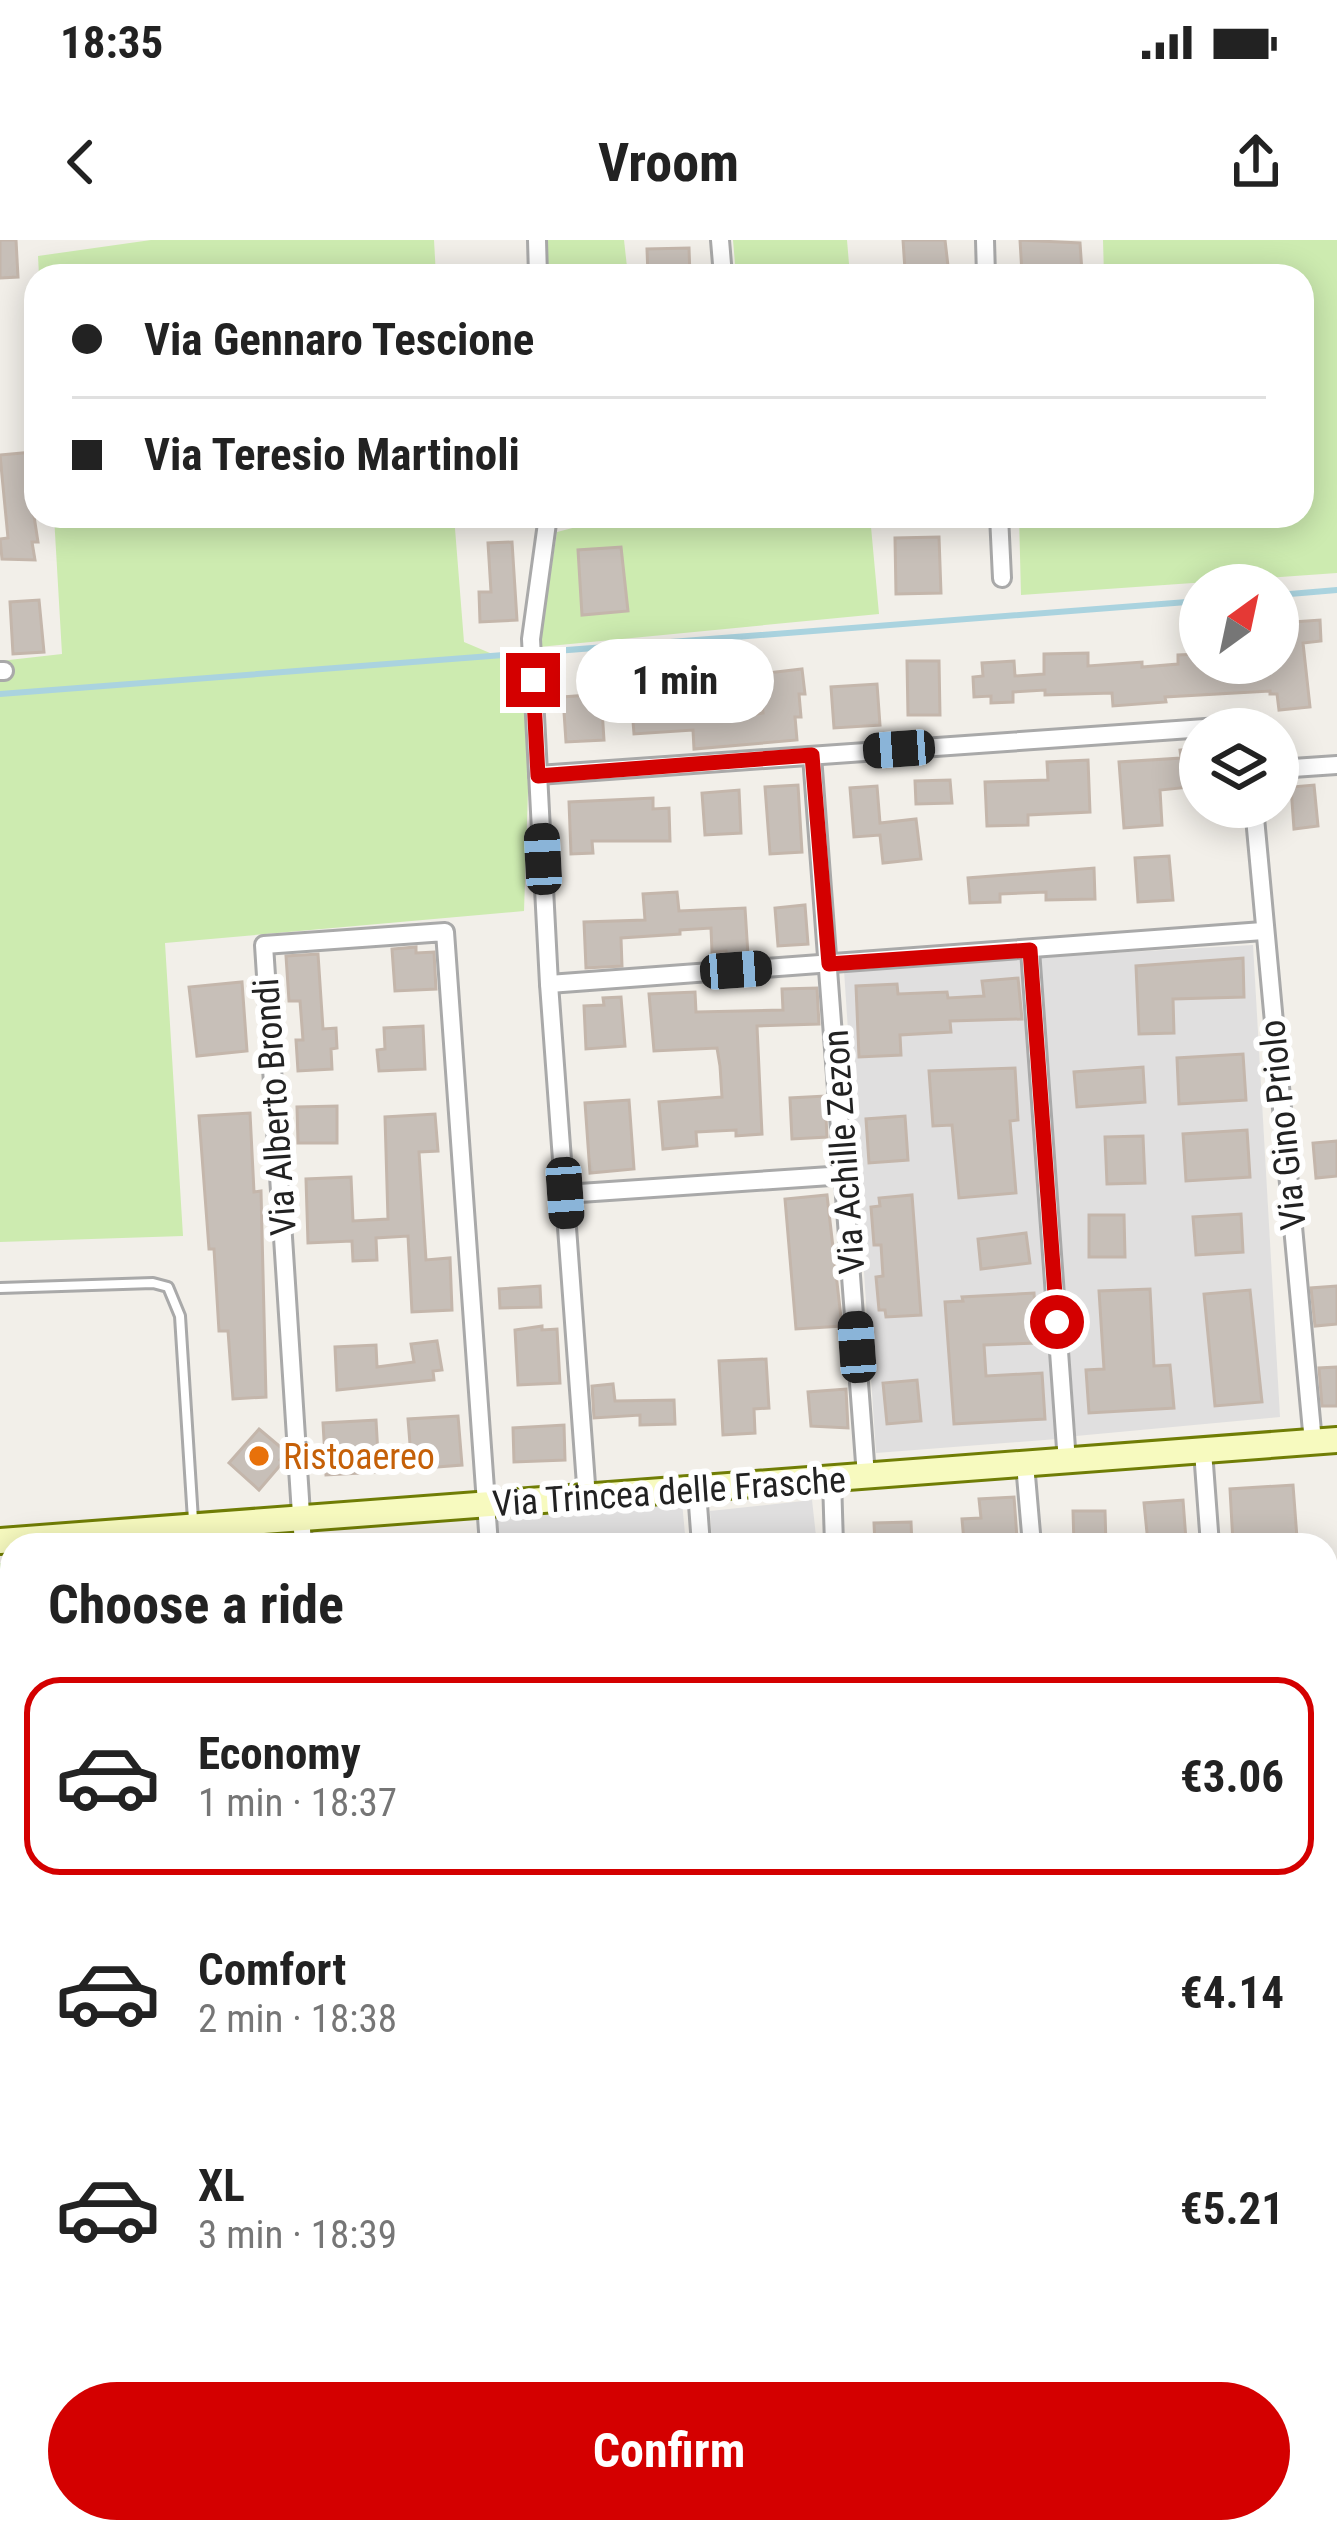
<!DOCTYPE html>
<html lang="en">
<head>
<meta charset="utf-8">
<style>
  body { margin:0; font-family:"Roboto Condensed",sans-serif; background:#f2f2f2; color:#222; height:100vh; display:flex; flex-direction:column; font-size:45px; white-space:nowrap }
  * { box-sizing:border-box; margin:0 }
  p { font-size:39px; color:#767676 }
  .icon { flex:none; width:66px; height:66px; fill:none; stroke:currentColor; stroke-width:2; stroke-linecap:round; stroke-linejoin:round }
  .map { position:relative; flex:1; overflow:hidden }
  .side { position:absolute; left:0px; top:1293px; width:1338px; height:1011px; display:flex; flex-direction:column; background:#fff; border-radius:36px 36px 0 0; box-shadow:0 6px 30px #0003 }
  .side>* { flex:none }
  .banner { position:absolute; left:24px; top:24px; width:1290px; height:264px; border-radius:36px; box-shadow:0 6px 30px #0003; display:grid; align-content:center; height:264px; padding:0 48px; background:#fff }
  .needle { width:78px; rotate:33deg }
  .fabs { position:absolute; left:1179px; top:324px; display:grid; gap:24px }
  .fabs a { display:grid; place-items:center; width:120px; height:120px; border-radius:50%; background:#fff; box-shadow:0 6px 30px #0003; font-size:60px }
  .end { position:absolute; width:54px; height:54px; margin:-27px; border:15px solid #d40000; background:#fff; box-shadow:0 0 0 6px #fff }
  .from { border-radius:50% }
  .bubble { position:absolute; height:84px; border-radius:42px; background:#fff; box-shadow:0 6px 30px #0003; font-size:39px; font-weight:700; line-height:84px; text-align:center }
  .car { position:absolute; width:36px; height:72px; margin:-36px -18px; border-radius:15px; box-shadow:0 0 9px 3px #0007; background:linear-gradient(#222 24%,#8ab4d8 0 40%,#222 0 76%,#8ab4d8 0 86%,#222 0) }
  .banner b { display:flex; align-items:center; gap:42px; height:114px; font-size:45px }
  .banner b+b { border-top:3px solid #e0e0e0 }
  .banner i { width:30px; height:30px; background:#222 }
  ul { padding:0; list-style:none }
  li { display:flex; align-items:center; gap:36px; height:198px; margin:0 24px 18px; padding:0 24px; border:6px solid transparent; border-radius:36px }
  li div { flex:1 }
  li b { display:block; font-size:45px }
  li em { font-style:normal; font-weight:700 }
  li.selected { border-color:#d40000 }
  li>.icon { width:108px; height:108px; stroke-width:1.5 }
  h2 { padding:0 48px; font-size:54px; line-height:144px }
  .primary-button { display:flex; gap:24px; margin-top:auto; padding:24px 48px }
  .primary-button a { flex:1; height:138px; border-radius:72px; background:#d40000; color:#fff; font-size:48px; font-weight:700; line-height:138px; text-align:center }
  .status { display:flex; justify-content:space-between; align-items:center; height:84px; padding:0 60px; background:#fff; direction:ltr }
  .status svg { height:33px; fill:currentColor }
  header { display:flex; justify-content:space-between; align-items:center; height:156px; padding:0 48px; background:#fff; font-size:54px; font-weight:700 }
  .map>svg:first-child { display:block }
  .residential { fill:#e0dfdf }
  .grass { fill:#cdebb0 }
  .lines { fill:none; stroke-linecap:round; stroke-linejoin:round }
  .stream { stroke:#aad3df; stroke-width:6 }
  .building { fill:#c7bfb8; stroke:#c4b6ab; stroke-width:3 }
  .lane-casing { stroke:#a9a9a9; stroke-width:14 }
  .street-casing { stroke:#a9a9a9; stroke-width:22 }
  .secondary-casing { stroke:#707d05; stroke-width:30 }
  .lane { stroke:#fff; stroke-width:8 }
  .street { stroke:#fff; stroke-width:16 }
  .secondary { stroke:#f7fabf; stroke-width:24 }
  .route { stroke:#d40000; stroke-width:15 }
  .food-dot { fill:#e8710a; stroke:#fff; stroke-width:4.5 }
  .labels { text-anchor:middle; stroke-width:12; stroke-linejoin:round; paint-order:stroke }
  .street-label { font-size:36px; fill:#222; stroke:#fff }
  .food-label { font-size:36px; fill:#c56008; stroke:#fff; text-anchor:start }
</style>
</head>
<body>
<div class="status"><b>18:35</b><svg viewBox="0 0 49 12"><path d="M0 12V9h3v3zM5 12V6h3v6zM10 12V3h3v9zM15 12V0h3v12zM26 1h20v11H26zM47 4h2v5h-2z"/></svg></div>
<header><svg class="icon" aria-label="back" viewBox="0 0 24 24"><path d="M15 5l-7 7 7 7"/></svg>Vroom<svg class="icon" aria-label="share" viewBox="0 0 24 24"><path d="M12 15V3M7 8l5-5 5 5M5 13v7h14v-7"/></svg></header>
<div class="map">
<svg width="1337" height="2302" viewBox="0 0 1337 2302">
  <rect width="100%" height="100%" fill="#f2efe9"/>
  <g class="residential">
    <path d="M 1253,705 L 1280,1177 L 1076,1196 L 1039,717 Z"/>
    <path d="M 1022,719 L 1057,1199 L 876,1213 L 844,730 Z"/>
    <path d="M 812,1260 L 817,1305 L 712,1305 L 710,1271 Z"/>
    <path d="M 682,1262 L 686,1305 L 496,1305 L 494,1279 Z"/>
    <path d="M 654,2292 L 868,2292 L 869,2302 L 655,2302 Z"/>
  </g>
  <g class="grass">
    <path d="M 151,0 L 434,0 L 436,36 L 39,36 L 38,16 Z"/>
    <path d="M 542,0 L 624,0 L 628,36 L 543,36 Z"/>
    <path d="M 733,0 L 847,0 L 850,36 L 736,36 Z"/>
    <path d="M 1103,0 L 1337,0 L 1337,333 L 1021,355 L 1019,276 L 1302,276 L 1302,36 L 1104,36 Z"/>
    <path d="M 54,276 L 454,276 L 464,402 L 532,431 L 524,671 L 165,703 L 183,996 L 0,1002 L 0,421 L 62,414 Z"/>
    <path d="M 619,276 L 870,276 L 879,374 L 539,407 L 557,292 Z"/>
    <path d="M 12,1322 L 12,2292 L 638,2292 L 638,2302 L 0,2302 L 0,1323 Z"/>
    <path d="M 1326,1529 L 1337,1529 L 1337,2302 L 989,2302 L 988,2292 L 1326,2292 Z"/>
  </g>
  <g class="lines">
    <g class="stream">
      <path d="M 1278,355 L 1337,350"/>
      <path d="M 0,454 L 1200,361"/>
    </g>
  </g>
  <g class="building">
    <path d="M 0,0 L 16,0 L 18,37 L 0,38 Z"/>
    <path d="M 903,0 L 945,0 L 948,26 L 905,30 Z"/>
    <path d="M 1020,0 L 1080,3 L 1082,32 L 1022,34 Z"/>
    <path d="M 689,8 L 690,36 L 648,36 L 647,9 Z"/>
    <path d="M 34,212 L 36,250 L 30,250 L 38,302 L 32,302 L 35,320 L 2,319 L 0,299 L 8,298 L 0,215 Z"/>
    <path d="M 939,297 L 941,353 L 896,354 L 895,298 Z"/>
    <path d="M 512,302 L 517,380 L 480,382 L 479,352 L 491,352 L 488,303 Z"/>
    <path d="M 621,307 L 628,371 L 582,375 L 578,310 Z"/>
    <path d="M 39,360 L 44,412 L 13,414 L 10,362 Z"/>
    <path d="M 1320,380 L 1321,401 L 1303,403 L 1310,467 L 1279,470 L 1277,454 L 1270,454 L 1270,451 L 1165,457 L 1166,462 L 1113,466 L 1112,453 L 1045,455 L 1045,450 L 1013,452 L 1013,462 L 991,463 L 991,456 L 974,457 L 973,437 L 983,436 L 982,423 L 1014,421 L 1015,436 L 1044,434 L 1044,414 L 1088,413 L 1088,426 L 1142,422 L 1142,427 L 1178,424 L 1178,415 L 1200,414 L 1200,423 L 1278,423 L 1279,383 Z"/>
    <path d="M 907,421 L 939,421 L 940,475 L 908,475 Z"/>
    <path d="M 802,429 L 805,454 L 799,454 L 801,477 L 795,477 L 797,500 L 694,509 L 693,490 L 634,494 L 631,455 L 665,453 L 666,465 L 730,462 L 732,477 L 763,473 L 761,454 L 769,453 L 767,433 Z"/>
    <path d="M 877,444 L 880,485 L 834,488 L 831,447 Z"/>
    <path d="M 601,454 L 604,500 L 566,502 L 563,457 Z"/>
    <path d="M 1200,508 L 1200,546 L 1160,550 L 1162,585 L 1124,588 L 1119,522 L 1181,518 L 1180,510 Z"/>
    <path d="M 1088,520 L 1090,572 L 1028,575 L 1028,585 L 987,586 L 985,542 L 1048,540 L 1047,522 Z"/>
    <path d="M 950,540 L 952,563 L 916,564 L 915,541 Z"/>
    <path d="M 798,545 L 802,612 L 770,614 L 765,547 Z"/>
    <path d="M 1314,545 L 1318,586 L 1294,589 L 1291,547 Z"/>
    <path d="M 877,546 L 880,583 L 916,579 L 921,619 L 883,623 L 880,595 L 854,597 L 850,548 Z"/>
    <path d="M 739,550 L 741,593 L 705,595 L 702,553 Z"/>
    <path d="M 653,558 L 653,569 L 669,568 L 670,601 L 592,601 L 593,613 L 571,614 L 569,562 Z"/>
    <path d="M 1169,616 L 1173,660 L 1138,662 L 1135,618 Z"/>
    <path d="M 1094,628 L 1095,659 L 1046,660 L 1046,652 L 1000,654 L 1000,662 L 970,663 L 968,638 Z"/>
    <path d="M 677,652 L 679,671 L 745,668 L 748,715 L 727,716 L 726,711 L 712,712 L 711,688 L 680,690 L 680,694 L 621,698 L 622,726 L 586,728 L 584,682 L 645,680 L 643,654 Z"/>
    <path d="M 805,665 L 808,704 L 778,706 L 775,668 Z"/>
    <path d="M 416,707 L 416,713 L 434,712 L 436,749 L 395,751 L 392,709 Z"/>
    <path d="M 318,714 L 323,789 L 336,788 L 337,808 L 331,809 L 332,829 L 298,831 L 296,800 L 303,800 L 300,761 L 289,761 L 286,716 Z"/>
    <path d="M 1243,718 L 1244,757 L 1173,759 L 1174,793 L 1139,794 L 1136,726 Z"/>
    <path d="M 1018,738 L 1022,779 L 950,781 L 951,792 L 900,795 L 901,815 L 859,817 L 856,746 L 897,744 L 898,754 L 947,752 L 948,758 L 984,756 L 982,741 Z"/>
    <path d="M 242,742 L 247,811 L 197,816 L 189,747 Z"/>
    <path d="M 817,748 L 819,784 L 757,786 L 762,894 L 736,896 L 736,890 L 696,892 L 697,906 L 663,909 L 659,862 L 722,857 L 720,826 L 717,808 L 654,811 L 649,754 L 695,752 L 696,772 L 783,770 L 782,749 Z"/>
    <path d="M 621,757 L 625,806 L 586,809 L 584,766 L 604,765 L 603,758 Z"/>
    <path d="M 423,786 L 425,829 L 379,831 L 377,810 L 385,809 L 384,788 Z"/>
    <path d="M 1243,814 L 1246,860 L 1179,864 L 1177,818 Z"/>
    <path d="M 1143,827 L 1145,862 L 1077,867 L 1074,832 Z"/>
    <path d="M 1015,828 L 1018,880 L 1010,881 L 1016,953 L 959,958 L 952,885 L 933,886 L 929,831 Z"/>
    <path d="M 825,856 L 827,897 L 792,899 L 790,858 Z"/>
    <path d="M 629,860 L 634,929 L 590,933 L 585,863 Z"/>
    <path d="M 337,866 L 337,903 L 298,903 L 297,867 Z"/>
    <path d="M 250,873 L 254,952 L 261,951 L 266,1157 L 233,1159 L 228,1091 L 219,1091 L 214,1009 L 209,1009 L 199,876 Z"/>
    <path d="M 435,874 L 438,911 L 419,912 L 426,1020 L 450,1018 L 452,1070 L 412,1072 L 408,996 L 376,998 L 377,1020 L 353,1021 L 352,1001 L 308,1003 L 306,939 L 351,937 L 353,981 L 388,979 L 385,877 Z"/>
    <path d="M 905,876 L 908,920 L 869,923 L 866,879 Z"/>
    <path d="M 1247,890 L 1250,937 L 1186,941 L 1183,894 Z"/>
    <path d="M 1143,896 L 1145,943 L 1107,944 L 1105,897 Z"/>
    <path d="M 1337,901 L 1337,936 L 1316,938 L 1313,903 Z"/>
    <path d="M 827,955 L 842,1086 L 796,1089 L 785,959 Z"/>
    <path d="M 912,955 L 921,1075 L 886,1077 L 885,1070 L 879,1070 L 876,1037 L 883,1036 L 881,1005 L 874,1005 L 871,967 L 880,966 L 879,958 Z"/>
    <path d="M 1241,974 L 1243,1012 L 1196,1015 L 1193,977 Z"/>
    <path d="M 1089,975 L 1124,975 L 1125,1017 L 1089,1017 Z"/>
    <path d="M 1026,993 L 1030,1023 L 981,1029 L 978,999 Z"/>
    <path d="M 540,1046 L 541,1067 L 500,1068 L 499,1049 Z"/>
    <path d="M 1337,1046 L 1337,1084 L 1315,1086 L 1311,1048 Z"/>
    <path d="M 1150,1049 L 1154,1126 L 1170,1125 L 1174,1168 L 1089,1173 L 1086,1130 L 1104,1129 L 1099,1051 Z"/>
    <path d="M 1250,1050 L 1262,1162 L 1215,1166 L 1204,1054 Z"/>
    <path d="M 1034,1053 L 1037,1103 L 984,1105 L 986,1136 L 1042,1133 L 1045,1179 L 954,1184 L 945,1062 L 963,1061 L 962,1057 Z"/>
    <path d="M 542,1086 L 542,1090 L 557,1089 L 560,1143 L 518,1145 L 515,1090 Z"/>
    <path d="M 437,1101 L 442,1130 L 433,1131 L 434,1140 L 337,1150 L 335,1107 L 376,1105 L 377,1127 L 414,1122 L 411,1104 Z"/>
    <path d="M 766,1119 L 769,1168 L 754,1169 L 755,1193 L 723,1195 L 719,1121 Z"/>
    <path d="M 1337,1127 L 1337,1166 L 1322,1166 L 1319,1128 Z"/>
    <path d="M 917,1140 L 921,1181 L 887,1184 L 883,1143 Z"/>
    <path d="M 613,1144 L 615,1161 L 674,1160 L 675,1184 L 640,1185 L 640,1175 L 594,1178 L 592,1146 Z"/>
    <path d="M 846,1149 L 848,1188 L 811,1186 L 808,1152 Z"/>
    <path d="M 458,1176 L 462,1225 L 412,1229 L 408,1179 Z"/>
    <path d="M 376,1180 L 379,1232 L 326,1235 L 323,1183 Z"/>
    <path d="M 564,1185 L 565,1220 L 514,1222 L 513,1188 Z"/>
    <path d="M 259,1189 L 284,1210 L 284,1215 L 280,1220 L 283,1222 L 259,1250 L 229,1223 Z"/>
    <path d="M 1293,1245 L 1297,1298 L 1233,1303 L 1230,1249 Z"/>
    <path d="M 1014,1257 L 1017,1298 L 964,1302 L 962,1279 L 981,1278 L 979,1259 Z"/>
    <path d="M 1183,1260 L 1186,1300 L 1148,1303 L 1144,1263 Z"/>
    <path d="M 1073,1271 L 1105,1271 L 1106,1305 L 1074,1305 Z"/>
    <path d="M 911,1282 L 912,1305 L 875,1305 L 874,1283 Z"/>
  </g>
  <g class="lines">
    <defs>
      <path id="lane" d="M 0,1048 L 153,1043 L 168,1047 L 180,1076 L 193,1280"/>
      <g id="street">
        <path d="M 537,0 L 538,36"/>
        <path d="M 720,0 L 723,36"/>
        <path d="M 985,0 L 986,36"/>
        <path d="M 548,276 L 531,399 L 549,744 L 587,1258"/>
        <path d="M 999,276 L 1002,338"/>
        <path d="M 0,431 L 4,431"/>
        <path d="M 812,516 L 866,1236"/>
        <path d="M 1278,529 L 1337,525"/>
        <path d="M 538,535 L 1248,485 L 1248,489"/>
        <path d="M 1254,567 L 1313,1202"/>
        <path d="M 1030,710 L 1067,1222"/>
        <path d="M 549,744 L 1263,691"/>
        <path d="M 565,954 L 845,935"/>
        <path d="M 1203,1211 L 1210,1305"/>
        <path d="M 1025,1224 L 1032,1305"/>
        <path d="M 832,1239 L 834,1305"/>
        <path d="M 697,1251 L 701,1305"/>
        <path d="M 303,1305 L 264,705 L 445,692 L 489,1305"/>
        <path d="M 877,2292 L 878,2302"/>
      </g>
      <path id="secondary" d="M 0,1301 L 1337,1200"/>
    </defs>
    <use href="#lane" class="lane-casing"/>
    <use href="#street" class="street-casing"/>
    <use href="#secondary" class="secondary-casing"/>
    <use href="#lane" class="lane"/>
    <use href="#street" class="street"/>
    <use href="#secondary" class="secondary"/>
  </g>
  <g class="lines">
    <path class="route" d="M 533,440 L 538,536 L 812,515 L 829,724 L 1030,710 L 1057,1082"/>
  </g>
  <circle class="food-dot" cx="259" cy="1216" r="12"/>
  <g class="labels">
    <g class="street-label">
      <text transform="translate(274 867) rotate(-94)" y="13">Via Alberto Brondi</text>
      <text transform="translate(1282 885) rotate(-96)" y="13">Via Gino Priolo</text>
      <text transform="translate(843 912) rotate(-94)" y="13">Via Achille Zezon</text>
      <text transform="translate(669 1251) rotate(-4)" y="13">Via Trincea delle Frasche</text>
    </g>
    <g class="food-label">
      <text x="283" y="1229">Ristoaereo</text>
    </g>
  </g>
</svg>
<div class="fabs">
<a><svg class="needle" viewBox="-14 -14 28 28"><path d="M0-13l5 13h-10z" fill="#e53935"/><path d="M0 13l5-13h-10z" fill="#767676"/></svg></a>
<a><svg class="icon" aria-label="layers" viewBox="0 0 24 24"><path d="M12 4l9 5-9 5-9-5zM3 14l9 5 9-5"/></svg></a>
</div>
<i class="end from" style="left:1057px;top:1082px"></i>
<i class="end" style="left:533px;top:440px"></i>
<div class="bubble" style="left:576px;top:399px;width:198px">1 min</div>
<i class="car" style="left:899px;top:509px;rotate:266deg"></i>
<i class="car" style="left:543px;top:619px;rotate:357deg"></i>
<i class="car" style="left:736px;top:730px;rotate:86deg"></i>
<i class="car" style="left:565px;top:953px;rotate:176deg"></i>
<i class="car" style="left:857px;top:1107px;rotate:356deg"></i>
<div class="banner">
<b><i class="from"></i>Via Gennaro Tescione</b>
<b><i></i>Via Teresio Martinoli</b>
</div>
<section class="side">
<h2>Choose a ride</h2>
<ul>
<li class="selected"><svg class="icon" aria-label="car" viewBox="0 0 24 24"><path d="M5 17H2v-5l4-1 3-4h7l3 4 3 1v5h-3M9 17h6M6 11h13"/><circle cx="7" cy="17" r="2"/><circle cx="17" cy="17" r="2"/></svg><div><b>Economy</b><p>1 min · 18:37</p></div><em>€3.06</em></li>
<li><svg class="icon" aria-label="car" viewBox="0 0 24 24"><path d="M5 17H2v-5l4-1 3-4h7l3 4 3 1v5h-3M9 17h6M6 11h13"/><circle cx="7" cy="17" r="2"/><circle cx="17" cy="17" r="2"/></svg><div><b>Comfort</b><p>2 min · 18:38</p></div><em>€4.14</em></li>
<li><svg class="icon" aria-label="car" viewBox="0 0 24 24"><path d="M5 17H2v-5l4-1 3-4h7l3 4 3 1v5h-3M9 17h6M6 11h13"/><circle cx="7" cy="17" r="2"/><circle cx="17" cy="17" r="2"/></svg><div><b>XL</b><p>3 min · 18:39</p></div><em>€5.21</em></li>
</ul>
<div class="primary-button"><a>Confirm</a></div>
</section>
</div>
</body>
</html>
